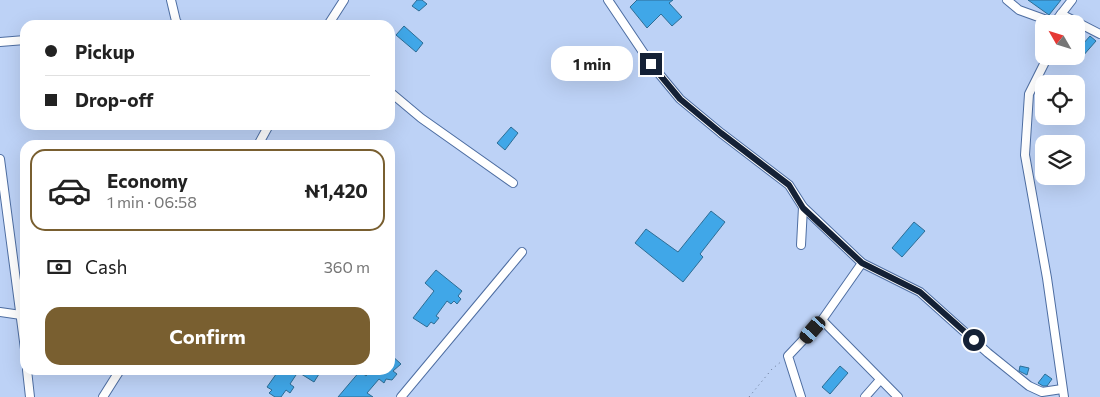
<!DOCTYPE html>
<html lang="en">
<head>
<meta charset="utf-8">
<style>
  body { margin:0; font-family:Commissioner,sans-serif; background:#f2f2f2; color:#222; height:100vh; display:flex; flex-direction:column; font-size:19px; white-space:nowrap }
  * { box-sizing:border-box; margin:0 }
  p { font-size:16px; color:#767676 }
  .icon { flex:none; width:28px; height:28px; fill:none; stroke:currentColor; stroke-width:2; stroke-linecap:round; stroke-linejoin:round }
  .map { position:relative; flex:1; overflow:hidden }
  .panel { position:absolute; left:20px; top:140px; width:375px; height:235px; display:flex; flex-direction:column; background:#fff; border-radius:15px; box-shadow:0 5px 20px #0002 }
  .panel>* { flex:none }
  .top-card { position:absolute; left:20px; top:20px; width:375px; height:110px; border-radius:15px; box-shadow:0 5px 20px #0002; display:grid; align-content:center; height:110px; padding:0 25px; background:#fff }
  .needle { width:32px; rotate:309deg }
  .buttons { position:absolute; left:1035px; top:15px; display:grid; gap:10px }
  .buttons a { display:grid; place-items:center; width:50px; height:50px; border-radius:10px; background:#fff; box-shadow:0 5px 20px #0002; font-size:25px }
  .end { position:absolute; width:22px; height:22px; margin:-11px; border:6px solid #142136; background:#fff; box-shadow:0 0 0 2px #fff }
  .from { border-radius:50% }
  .bubble { position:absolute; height:35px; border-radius:15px; background:#fff; box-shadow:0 5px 20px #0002; font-size:16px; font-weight:700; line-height:35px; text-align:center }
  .car { position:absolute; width:15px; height:30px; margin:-15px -8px; border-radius:6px; box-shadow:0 0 4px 1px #0007; background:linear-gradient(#222 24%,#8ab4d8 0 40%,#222 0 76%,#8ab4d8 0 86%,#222 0) }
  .top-card b { display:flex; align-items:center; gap:18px; height:48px; font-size:19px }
  .top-card b+b { border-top:1px solid #e0e0e0 }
  .top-card i { width:12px; height:12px; background:#222 }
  ul { padding:9px 0 0; list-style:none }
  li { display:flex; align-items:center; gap:15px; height:82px; margin:0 10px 8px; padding:0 15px; border:2px solid transparent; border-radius:15px }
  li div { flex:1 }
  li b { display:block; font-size:19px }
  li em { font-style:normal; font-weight:700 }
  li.active { border-color:#795f30 }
  li>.icon { width:45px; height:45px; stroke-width:1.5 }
  .pay { display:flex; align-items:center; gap:12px; height:55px; padding:0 25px; font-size:19px }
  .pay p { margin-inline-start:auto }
  .button { display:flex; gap:10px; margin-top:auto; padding:10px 25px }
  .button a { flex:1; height:58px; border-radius:15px; background:#795f30; color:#fff; font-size:20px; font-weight:700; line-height:58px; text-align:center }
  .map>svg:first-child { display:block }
  .building { fill:#40a7e8; stroke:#2e6d95 }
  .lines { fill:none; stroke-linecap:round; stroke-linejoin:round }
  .street-casing { stroke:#4e6ea2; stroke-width:10 }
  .path { stroke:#62738f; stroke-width:1; stroke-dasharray:1 4; stroke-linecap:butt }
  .street { stroke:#fff; stroke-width:8 }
  .route { stroke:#142136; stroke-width:6 }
</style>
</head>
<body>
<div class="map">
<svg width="1100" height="397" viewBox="0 0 1100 397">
  <rect width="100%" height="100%" fill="#bdd2f6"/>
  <g class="building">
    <path d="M 417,0 L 422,0 L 427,4 L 419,11 L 412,6 Z"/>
    <path d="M 637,0 L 673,0 L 669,3 L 682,17 L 672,26 L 661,14 L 647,28 L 630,7 Z"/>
    <path d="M 1028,0 L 1061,0 L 1049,15 Z"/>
    <path d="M 404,26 L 423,43 L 416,52 L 396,35 Z"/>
    <path d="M 1090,36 L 1096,41 L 1082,57 L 1076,52 Z"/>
    <path d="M 511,127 L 518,133 L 505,150 L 497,143 Z"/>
    <path d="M 711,211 L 725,222 L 700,254 L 703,257 L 683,282 L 635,243 L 646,229 L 678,252 Z"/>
    <path d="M 914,222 L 925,231 L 902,257 L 892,248 Z"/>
    <path d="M 436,270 L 462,291 L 458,296 L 461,299 L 457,304 L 454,301 L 451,304 L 447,301 L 436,316 L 439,318 L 434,324 L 431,322 L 427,327 L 413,318 L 434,291 L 425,283 Z"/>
    <path d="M 390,354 L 401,364 L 393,371 L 397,374 L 392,380 L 386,379 L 384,383 L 379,379 L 367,393 L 373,397 L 338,397 L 360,371 L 366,376 L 372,370 L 390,370 Z"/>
    <path d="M 840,366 L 848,373 L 830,394 L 822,387 Z"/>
    <path d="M 1020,366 L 1029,368 L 1027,375 L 1019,371 Z"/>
    <path d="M 279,370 L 314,370 L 319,374 L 314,382 L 298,372 L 290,384 L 294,387 L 290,393 L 286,390 L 281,397 L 275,397 L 269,393 L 272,390 L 267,387 Z"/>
    <path d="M 1045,374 L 1052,379 L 1047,386 L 1043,386 L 1038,383 Z"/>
  </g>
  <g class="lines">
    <defs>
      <g id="street">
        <path d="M 171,0 L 176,21 L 179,25"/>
        <path d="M 608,0 L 651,64 L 680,99 L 721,133 L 789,185 L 803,207 L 862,263 L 920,292 L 988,353 L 1029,386 L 1042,392 L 1062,389"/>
        <path d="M 1007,0 L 1019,10 L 1055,23"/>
        <path d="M 1061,14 L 1100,34"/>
        <path d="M 1058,18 L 1072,0"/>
        <path d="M 328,25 L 344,0"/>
        <path d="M 0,42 L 25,40"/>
        <path d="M 1048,56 L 1029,94 L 1025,155 L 1047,278 L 1064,397"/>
        <path d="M 390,92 L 421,118 L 513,183"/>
        <path d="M 258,145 L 269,125"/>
        <path d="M 0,159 L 25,349"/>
        <path d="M 801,245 L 803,207"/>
        <path d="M 0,312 L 21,315"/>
        <path d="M 822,320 L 898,397"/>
        <path d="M 27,370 L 30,397"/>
        <path d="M 103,397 L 120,370"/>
        <path d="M 401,397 L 522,252"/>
        <path d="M 801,397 L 788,356 L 822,320 L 862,263"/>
        <path d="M 865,397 L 880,380"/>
      </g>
    </defs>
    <use href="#street" class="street-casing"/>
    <path class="path" d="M 749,397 L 772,369 L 782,361"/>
    <use href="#street" class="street"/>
  </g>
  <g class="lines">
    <path class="route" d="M 651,64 L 680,99 L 721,133 L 789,185 L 803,208 L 862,263 L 920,292 L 974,340"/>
  </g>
</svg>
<div class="buttons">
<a><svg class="needle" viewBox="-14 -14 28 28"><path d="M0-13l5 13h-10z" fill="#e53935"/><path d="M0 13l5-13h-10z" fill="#767676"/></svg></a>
<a><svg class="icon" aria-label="locate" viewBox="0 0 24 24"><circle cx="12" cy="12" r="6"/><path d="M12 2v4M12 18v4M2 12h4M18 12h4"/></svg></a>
<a><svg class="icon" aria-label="layers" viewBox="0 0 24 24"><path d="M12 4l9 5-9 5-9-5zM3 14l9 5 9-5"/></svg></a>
</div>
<i class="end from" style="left:974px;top:340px"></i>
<i class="end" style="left:651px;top:64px"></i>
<div class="bubble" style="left:551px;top:46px;width:82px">1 min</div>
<i class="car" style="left:813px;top:330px;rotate:221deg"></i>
<div class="top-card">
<b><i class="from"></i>Pickup</b>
<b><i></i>Drop-off</b>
</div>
<section class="panel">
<ul>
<li class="active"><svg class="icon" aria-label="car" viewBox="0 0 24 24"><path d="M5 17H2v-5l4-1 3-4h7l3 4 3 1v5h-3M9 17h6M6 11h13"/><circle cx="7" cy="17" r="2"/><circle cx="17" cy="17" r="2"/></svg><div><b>Economy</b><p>1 min · 06:58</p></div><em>₦1,420</em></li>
</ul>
<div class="pay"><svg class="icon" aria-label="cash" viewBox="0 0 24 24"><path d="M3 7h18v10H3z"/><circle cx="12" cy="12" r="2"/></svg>Cash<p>360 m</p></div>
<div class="button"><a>Confirm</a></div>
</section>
</div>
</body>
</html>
